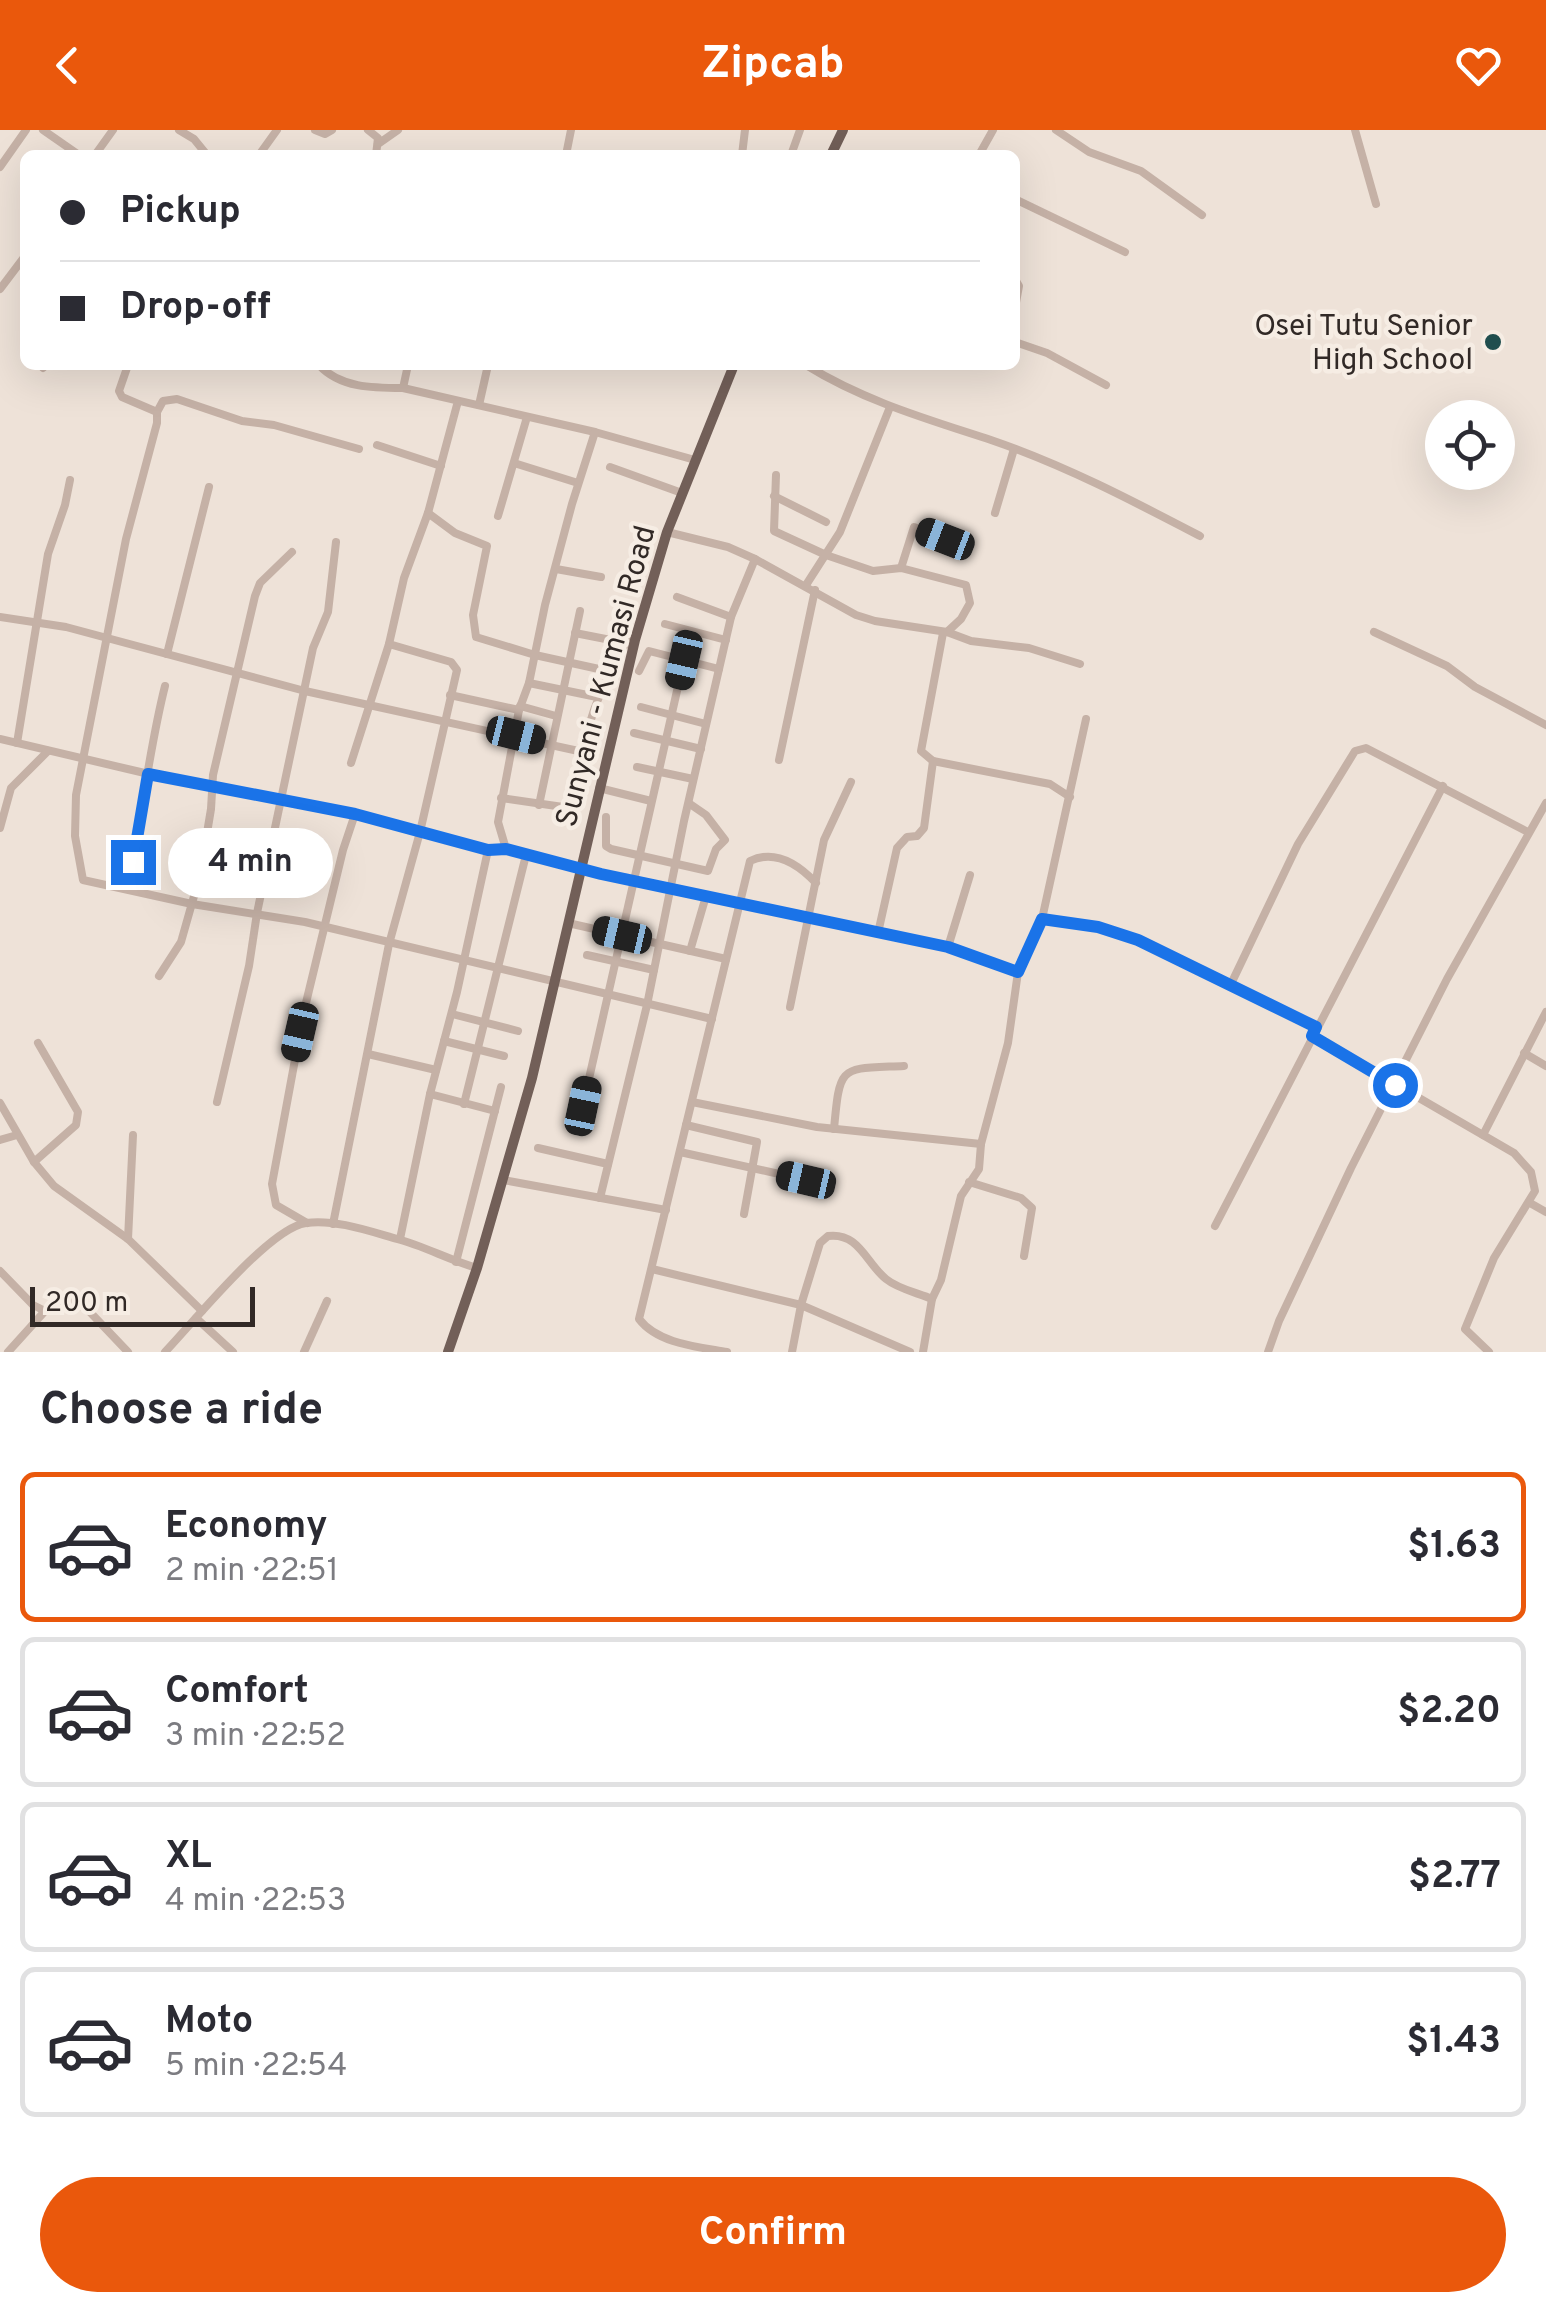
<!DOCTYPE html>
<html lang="en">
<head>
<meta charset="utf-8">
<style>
  body { margin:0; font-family:Overpass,sans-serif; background:#f7f7f7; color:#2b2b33; height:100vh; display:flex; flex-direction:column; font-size:38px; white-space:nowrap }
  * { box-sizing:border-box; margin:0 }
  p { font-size:32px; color:#7c7c81 }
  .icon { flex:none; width:55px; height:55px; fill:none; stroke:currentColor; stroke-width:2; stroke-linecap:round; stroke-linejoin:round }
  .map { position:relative; height:1222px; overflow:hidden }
  .details { display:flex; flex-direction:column; background:#fff; flex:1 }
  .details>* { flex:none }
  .guide { position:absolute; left:20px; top:20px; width:1000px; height:220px; border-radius:15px; box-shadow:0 10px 40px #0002; display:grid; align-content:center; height:220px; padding:0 40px; background:#fff }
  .buttons { position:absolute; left:1425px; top:270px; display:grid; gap:20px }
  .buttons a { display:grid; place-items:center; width:90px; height:90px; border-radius:50%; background:#fff; box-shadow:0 10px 40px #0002; font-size:50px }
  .scale { position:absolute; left:30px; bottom:25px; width:225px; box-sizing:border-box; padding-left:10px; border:5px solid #312926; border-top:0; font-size:28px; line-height:35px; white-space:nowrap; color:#312926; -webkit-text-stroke:8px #f6ede4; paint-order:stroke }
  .end { position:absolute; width:45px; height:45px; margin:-22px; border:12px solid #1a73e8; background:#fff; box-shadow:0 0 0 5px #fff }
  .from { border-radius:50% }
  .bubble { position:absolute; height:70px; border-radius:35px; background:#fff; box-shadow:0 10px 40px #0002; font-size:32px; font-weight:700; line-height:70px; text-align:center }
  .car { position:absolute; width:30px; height:60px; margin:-30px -15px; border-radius:12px; box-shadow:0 0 8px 2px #0007; background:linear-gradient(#222 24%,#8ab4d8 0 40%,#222 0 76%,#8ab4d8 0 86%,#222 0) }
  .guide b { display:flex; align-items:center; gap:35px; height:95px; font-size:38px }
  .guide b+b { border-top:2px solid #e1e1e2 }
  .guide i { width:25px; height:25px; background:#2b2b33 }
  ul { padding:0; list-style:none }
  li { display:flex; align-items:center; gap:30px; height:150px; margin:0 20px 15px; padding:0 20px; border:5px solid #e1e1e2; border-radius:15px }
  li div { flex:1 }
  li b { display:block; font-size:38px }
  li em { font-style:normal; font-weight:700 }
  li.active { border-color:#ea580c }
  li>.icon { width:90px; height:90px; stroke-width:1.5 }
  h2 { padding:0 40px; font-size:45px; line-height:120px }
  .cta { display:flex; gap:20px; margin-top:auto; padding:20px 40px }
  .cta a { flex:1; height:115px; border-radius:60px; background:#ea580c; color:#fff; font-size:40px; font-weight:700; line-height:115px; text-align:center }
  header { display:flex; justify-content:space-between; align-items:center; height:130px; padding:0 40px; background:#ea580c; color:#fff; font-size:45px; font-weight:700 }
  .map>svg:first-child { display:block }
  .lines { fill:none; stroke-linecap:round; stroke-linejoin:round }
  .minor { stroke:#c5b1a6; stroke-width:8 }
  .major { stroke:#725f58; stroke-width:10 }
  .route { stroke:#1a73e8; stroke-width:12 }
  .poi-dot { fill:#204e4e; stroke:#f6ede4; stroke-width:4 }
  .labels { text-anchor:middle; stroke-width:9; stroke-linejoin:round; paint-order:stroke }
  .poi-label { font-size:30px; fill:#312926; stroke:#f6ede4; text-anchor:end }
  .street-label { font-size:30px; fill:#312926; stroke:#f6ede4 }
</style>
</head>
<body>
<header><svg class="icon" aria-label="back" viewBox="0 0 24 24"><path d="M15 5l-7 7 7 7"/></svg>Zipcab<svg class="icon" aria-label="heart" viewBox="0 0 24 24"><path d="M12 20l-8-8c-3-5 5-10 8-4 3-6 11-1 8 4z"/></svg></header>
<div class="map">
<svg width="1546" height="1222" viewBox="0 0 1546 1222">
  <rect width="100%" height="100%" fill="#eee2d8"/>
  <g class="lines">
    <g class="minor">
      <path d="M 43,0 L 79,25"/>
      <path d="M 179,0 L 194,9 L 207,25"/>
      <path d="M 315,0 L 325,4 L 332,0"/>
      <path d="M 368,0 L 378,8 L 376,25"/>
      <path d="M 1056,0 L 1089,22 L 1141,41 L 1202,85"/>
      <path d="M 1355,0 L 1376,74"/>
      <path d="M 378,14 L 398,0"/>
      <path d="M 95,25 L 113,0"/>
      <path d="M 259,25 L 277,0"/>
      <path d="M 566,25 L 571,0"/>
      <path d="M 742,25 L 745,0"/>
      <path d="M 791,25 L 800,0"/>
      <path d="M 979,25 L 993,0"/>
      <path d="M 0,37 L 26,0"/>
      <path d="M 1015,69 L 1125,122"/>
      <path d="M 1015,149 L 1019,156 L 1015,178"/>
      <path d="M 0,159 L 25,126"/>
      <path d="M 1015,212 L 1047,223 L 1106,255"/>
      <path d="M 128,235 L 119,261 L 122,267 L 157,282 L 157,293 L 126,409 L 76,665 L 75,706 L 83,750 L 192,774 L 305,792 L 712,889"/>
      <path d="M 319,235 C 340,258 373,258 403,258 L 595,302 L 695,330"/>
      <path d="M 806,235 C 864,271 927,289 991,310 C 1064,335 1131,370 1200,406"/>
      <path d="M 43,238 L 46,235"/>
      <path d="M 403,258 L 408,235"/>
      <path d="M 479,275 L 488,235"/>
      <path d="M 157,282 L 163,271 L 177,269 L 242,291 L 274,295 L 359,319"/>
      <path d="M 377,315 L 441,336"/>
      <path d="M 514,333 L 578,353"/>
      <path d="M 610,337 L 682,363"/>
      <path d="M 776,345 L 774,401 L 826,425 L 873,441 L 901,438 L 966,455 L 970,473 L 961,489 L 947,502"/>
      <path d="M 774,366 L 826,392"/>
      <path d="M 428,383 L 455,403 L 487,416 L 473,485 L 476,507 L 535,525 L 608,541"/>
      <path d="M 995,383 L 1014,319"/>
      <path d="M 498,386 L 527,287"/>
      <path d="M 755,429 L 856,485 L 875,491 L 947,502 L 971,511 L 1029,518 L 1080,534"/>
      <path d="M 901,438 L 914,397 L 964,417"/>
      <path d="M 556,439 L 601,447"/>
      <path d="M 806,455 L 840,402 L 890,277"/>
      <path d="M 677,467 L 731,487"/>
      <path d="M 0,487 L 66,497 L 305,561 L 583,622 C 591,579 605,550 626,513 L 635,510"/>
      <path d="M 665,494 L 726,510"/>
      <path d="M 1374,502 L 1447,536 L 1475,557 L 1546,595"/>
      <path d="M 575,503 L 626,513"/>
      <path d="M 943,503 L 921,621 L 933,631 L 1050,654 L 1070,667"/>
      <path d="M 167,524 L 209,357"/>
      <path d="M 639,541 L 649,521 L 719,539"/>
      <path d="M 529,553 L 597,567"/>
      <path d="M 450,565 L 519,580"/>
      <path d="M 520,576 L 556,586"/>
      <path d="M 641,577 L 706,594"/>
      <path d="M 634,603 L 701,619"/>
      <path d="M 0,609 L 149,644 L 355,684 L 488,720 L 506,719 L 601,744 L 948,817 L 1018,842"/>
      <path d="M 17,613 L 48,424 L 65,375 L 70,350"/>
      <path d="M 779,630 L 815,460"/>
      <path d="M 351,633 L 389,514 L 404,448 L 428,383 L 458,271"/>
      <path d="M 637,637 L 693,649"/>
      <path d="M 599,658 L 651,671"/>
      <path d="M 501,668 L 570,678 L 583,622"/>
      <path d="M 539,675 L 580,481"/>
      <path d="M 606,687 L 606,716 L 611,719 L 708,741 L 716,719 L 725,710 L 706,685 L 690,674"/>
      <path d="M 0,698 L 11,658 L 48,621"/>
      <path d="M 506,719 L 498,692 L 519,580 L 529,553 L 545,475 L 572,374 L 595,302"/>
      <path d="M 126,758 C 142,691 148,623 165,556"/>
      <path d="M 1042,789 L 1086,589"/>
      <path d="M 568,793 L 726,829"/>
      <path d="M 878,803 L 897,718 L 907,707 L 917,706 L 924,698 L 933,631"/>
      <path d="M 948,817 L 970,745"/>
      <path d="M 690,821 L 706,766"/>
      <path d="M 587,825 L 654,840"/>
      <path d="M 159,846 L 181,812 L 200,745 L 211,679 L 213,645 L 255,466 L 260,453 L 292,422"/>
      <path d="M 1231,854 L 1298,714 L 1355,621 L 1366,618 L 1528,702"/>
      <path d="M 790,877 L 824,710 L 851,652"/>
      <path d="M 452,884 L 518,901"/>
      <path d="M 1312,906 L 1514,1023 L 1531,1042 L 1535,1061 L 1494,1128 L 1465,1199 L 1489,1222"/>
      <path d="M 444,911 L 504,926"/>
      <path d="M 1524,923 L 1546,936"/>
      <path d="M 368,924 L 436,940"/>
      <path d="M 430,964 L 495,981"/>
      <path d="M 217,972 L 249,836 L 257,783 L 313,518 L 328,482 L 336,412"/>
      <path d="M 692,972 L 817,997 L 981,1014"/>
      <path d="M 0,973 L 34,1032 L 54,1056 L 128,1109 L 202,1181"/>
      <path d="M 464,974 L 526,725"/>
      <path d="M 583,975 L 684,530"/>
      <path d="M 686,995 L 757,1012 L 744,1084"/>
      <path d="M 834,999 C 840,933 840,939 904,936"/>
      <path d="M 1483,1005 L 1546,882"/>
      <path d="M 0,1010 L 17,1005"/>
      <path d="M 538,1018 L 608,1034"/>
      <path d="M 680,1022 L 806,1050"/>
      <path d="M 34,1032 L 76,995 L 78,982 L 38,913"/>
      <path d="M 503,1050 L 666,1080"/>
      <path d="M 969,1052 L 1021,1068 L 1032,1078 L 1024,1126"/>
      <path d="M 600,1068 L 647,875 L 684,691 L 731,487 L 755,429 L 728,417 L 667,402"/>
      <path d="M 1530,1073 L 1546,1082"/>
      <path d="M 307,1093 L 276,1075 L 272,1054 L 304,881 L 343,720 L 355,684"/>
      <path d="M 333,1094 L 389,814 L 420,702 L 457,540 L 451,532 L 389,514"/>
      <path d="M 1215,1096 L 1443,656"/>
      <path d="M 128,1109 L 133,1005"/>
      <path d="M 400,1109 L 430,964 L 457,862 L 488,720"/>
      <path d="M 456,1132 L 501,957"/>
      <path d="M 652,1139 L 801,1175 L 910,1222"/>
      <path d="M 0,1141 L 33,1175 L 45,1181"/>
      <path d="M 196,1188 L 233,1222"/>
      <path d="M 8,1222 L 45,1181 L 72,1171 L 88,1180 L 128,1222"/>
      <path d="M 165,1222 C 193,1193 269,1098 306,1093 C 335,1089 369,1101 397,1109 C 424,1116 449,1130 477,1138"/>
      <path d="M 304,1222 L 327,1171"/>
      <path d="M 727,1222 C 699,1217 658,1214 639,1189 L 750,731 C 775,719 798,734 816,753"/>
      <path d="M 792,1222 L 801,1175 L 820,1113 L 828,1106 C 859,1102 866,1133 886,1149 C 898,1159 918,1163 932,1169"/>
      <path d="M 923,1222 L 932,1169 L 941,1150 L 961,1066 L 979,1039 L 981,1014 L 1008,913 L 1018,842 L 1042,789 L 1084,794 L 1138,810 L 1316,897"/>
      <path d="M 1268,1222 L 1279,1191 L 1351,1038 L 1447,849 L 1546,673"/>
    </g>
    <g class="major">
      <path d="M 831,25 L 843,0"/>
      <path d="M 448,1222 L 477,1138 L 532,948 L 635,510 L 667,402 L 734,235"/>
    </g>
  </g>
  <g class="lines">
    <path class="route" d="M 133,732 L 148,644 L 355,684 L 488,720 L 506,719 L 601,744 L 948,817 L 1018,842 L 1042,789 L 1098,797 L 1138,810 L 1316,897 L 1312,906 L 1395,955"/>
  </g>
  <circle class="poi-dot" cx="1493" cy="212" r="10"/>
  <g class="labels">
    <g class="poi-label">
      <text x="1473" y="205">Osei Tutu Senior<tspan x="1473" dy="34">High School</tspan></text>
    </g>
    <g class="street-label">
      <text transform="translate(605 546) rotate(-75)" y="10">Sunyani - Kumasi Road</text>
    </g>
  </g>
</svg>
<div class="buttons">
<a><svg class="icon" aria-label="locate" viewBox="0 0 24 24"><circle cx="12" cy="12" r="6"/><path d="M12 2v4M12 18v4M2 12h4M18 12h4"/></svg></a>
</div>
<div class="scale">200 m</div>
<i class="end from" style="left:1395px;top:955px"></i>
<i class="end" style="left:133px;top:732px"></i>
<div class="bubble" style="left:168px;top:698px;width:165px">4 min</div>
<i class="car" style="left:945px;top:409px;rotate:291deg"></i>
<i class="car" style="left:684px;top:530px;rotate:193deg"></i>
<i class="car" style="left:516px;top:605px;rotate:104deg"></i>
<i class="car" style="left:622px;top:805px;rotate:283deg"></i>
<i class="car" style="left:300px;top:902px;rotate:193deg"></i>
<i class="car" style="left:583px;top:976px;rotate:12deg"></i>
<i class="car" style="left:806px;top:1050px;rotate:283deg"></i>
<div class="guide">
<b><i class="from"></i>Pickup</b>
<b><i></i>Drop-off</b>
</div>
</div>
<section class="details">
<h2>Choose a ride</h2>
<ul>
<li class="active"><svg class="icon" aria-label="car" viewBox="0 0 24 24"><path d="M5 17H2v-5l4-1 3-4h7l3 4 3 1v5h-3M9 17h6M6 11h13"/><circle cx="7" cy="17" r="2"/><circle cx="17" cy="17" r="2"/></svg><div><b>Economy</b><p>2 min · 22:51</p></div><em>$1.63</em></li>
<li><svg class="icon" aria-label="car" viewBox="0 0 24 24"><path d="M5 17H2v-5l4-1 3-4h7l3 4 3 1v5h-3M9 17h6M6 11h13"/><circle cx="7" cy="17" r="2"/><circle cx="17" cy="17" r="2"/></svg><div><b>Comfort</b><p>3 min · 22:52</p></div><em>$2.20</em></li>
<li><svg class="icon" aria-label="car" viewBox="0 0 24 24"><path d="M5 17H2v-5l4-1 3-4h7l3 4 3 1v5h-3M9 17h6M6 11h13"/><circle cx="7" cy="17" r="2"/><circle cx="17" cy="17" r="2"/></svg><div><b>XL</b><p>4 min · 22:53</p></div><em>$2.77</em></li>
<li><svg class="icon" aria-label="car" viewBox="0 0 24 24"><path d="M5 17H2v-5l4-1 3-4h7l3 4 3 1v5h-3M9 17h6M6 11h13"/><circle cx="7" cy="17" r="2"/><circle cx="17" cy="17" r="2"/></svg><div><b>Moto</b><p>5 min · 22:54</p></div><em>$1.43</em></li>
</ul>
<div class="cta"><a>Confirm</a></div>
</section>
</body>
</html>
